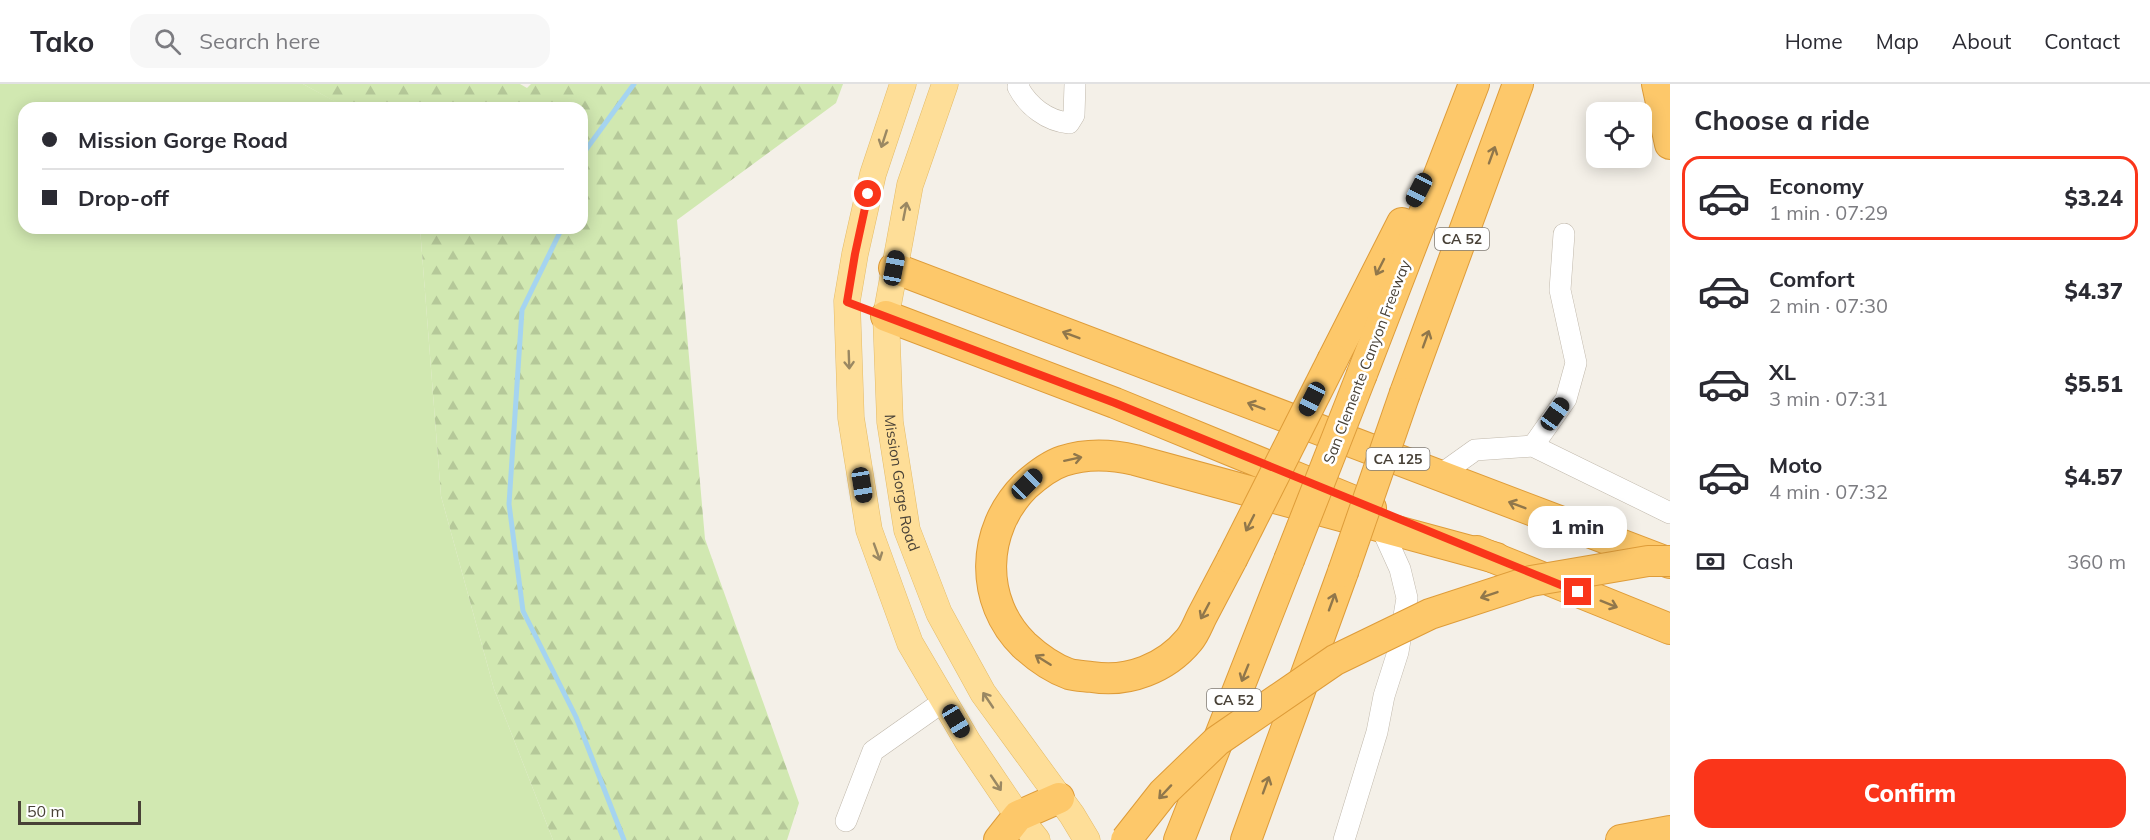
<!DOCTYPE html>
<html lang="en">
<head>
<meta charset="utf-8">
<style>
  body { margin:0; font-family:Mulish,sans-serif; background:#f7f7f7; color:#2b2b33; height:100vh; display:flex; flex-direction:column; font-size:22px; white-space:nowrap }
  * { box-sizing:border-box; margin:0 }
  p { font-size:20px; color:#7c7c81 }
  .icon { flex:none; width:33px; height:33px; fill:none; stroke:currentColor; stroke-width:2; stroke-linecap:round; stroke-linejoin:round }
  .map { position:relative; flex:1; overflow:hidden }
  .details { display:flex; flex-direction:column; background:#fff; width:480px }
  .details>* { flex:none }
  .hud { position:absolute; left:18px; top:18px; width:570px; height:132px; border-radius:18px; box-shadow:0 3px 15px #0003; display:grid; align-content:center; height:132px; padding:0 24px; background:#fff }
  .buttons { position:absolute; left:1586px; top:18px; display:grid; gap:12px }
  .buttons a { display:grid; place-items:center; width:66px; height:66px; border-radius:12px; background:#fff; box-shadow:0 3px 15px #0003; font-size:30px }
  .scale { position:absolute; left:18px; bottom:15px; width:123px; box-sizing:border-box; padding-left:6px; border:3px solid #484137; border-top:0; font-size:16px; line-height:21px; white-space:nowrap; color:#484137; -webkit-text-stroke:4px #fff; paint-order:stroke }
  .end { position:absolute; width:27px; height:27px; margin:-14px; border:8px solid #fa351a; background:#fff; box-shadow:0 0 0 3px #fff }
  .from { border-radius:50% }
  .bubble { position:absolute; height:42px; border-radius:18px; background:#fff; box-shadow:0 3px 15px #0003; font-size:20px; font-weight:800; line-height:42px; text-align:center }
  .car { position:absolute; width:18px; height:36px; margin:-18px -9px; border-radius:8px; box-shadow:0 0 4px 2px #0007; background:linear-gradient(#222 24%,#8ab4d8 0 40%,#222 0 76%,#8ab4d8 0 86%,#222 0) }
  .hud b { display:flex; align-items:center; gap:21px; height:57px; font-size:22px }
  .hud b+b { border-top:2px solid #e1e1e2 }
  .hud i { width:15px; height:15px; background:#2b2b33 }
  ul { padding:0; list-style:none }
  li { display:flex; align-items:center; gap:18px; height:84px; margin:0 12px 9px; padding:0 12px; border:3px solid transparent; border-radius:18px }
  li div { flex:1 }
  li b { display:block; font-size:22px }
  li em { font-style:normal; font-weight:800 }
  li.on { border-color:#fa351a }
  li>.icon { width:54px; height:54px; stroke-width:1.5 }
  h2 { padding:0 24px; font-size:27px; line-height:72px }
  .pay { display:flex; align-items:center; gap:15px; height:66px; padding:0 24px; font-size:22px }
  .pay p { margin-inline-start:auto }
  .cta { display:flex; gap:12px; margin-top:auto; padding:12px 24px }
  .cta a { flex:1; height:69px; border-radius:18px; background:#fa351a; color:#fff; font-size:24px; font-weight:800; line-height:69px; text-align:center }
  header { display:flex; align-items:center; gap:36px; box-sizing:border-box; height:84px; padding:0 30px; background:#fff; border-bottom:2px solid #e1e1e2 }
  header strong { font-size:28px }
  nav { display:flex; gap:33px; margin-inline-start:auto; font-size:21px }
  .search { width:420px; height:54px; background:#f7f7f7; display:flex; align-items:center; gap:15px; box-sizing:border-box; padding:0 21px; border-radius:18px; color:#7c7c81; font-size:22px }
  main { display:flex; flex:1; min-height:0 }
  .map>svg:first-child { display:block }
  .green { fill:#d1e8b1 }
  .forest { fill:url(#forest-firs) }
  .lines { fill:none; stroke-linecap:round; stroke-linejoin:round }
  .stream { stroke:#a5d4f0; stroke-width:5 }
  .minor-casing { stroke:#c0b8ab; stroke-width:22 }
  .major-casing { stroke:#e4bb67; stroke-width:27 }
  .highway-casing { stroke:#de9c39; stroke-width:32 }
  .minor { stroke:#fff; stroke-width:21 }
  .major { stroke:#fede98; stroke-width:26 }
  .highway { stroke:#fdc86a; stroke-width:30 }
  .highway-bridge-casing { stroke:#de9c39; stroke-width:32; stroke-linecap:butt }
  .highway-bridge { stroke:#fdc86a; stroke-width:30 }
  .oneway { stroke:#9a8863 }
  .oneway2 { stroke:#90774b }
  .route { stroke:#fa351a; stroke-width:8 }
  .labels { text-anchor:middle; stroke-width:5; stroke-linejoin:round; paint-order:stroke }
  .shield { fill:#fff; stroke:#7f7a73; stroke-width:1.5 }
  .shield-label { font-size:14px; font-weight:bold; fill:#484137 }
  .street-label { font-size:15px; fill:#484137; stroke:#fff }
</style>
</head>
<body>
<header>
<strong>Tako</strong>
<div class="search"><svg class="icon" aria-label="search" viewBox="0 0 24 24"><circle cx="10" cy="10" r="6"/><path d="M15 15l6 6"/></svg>Search here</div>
<nav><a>Home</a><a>Map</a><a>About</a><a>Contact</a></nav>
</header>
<main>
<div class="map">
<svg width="1670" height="756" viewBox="0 0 1670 756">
  <defs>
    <pattern id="forest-firs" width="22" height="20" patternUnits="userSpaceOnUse" patternTransform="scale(1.5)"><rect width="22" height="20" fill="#d1e8b1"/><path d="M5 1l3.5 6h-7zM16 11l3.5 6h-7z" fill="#b5c899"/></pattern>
  </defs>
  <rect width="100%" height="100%" fill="#f4f0e8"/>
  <path class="green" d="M 0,0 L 303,0 L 342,21 L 344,24 L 24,24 L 24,144 L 420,144 L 441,412 L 494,605 L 553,756 L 0,756 Z"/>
  <path class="forest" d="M 303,0 L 520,0 L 527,4 L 531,0 L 843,0 L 836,19 L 677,136 L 705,455 L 799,719 L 787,756 L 553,756 L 494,605 L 441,412 L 420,144 L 582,144 L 582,24 L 344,24 L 341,21 Z"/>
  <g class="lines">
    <g class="stream">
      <path d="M 582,71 L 634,0"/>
      <path d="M 562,144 L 522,226 L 509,420 L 523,527 L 576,633 L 624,756"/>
    </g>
    <defs>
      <g id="minor">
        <path d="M 1019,0 L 1018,3 C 1028,22 1047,37 1069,39 L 1074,31 L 1075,0"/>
        <path d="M 1533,362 L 1566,315 L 1576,279 L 1560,206 L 1564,150"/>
        <path d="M 1440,391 L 1475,366 L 1533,362 L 1670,429"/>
        <path d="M 846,737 L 873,667 L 944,617"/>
        <path d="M 1344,756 L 1377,648 L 1384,612 L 1398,568 L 1407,514 L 1400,485 L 1381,443"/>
      </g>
      <g id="major">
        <path d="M 903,0 L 873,90 L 855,170 L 847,217 L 851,334 L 869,446 L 910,559 L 968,658 L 1018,732 L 1037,756"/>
        <path id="s1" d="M 945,0 L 910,101 L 886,232 L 890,338 L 907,446 L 939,529 L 983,609 L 1072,731 L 1087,756"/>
      </g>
      <g id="highway">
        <path d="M 1657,0 L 1670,60"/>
        <path d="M 894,184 L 1670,479"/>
        <path d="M 886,232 L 1115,319 L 1371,424"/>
        <path d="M 1333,275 L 1402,139"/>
        <path d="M 1362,290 L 1474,0"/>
        <path d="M 1405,309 L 1518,0"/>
        <path d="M 1477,467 L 1670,545"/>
        <path d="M 1232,475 C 1222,494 1212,513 1202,532 C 1198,540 1195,549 1189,556 C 1166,584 1128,599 1092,593 C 1085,592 1076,592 1069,590 C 1052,584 1037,573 1024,561 C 979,517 981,446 1025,402 C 1036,392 1048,382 1063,377 C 1087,369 1110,370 1135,376 L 1496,474"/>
        <path d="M 999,756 L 1018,732 L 1059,714"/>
        <path d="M 1179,756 L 1289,476"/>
        <path d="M 1246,756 L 1343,488"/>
        <path d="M 1621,756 L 1670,747"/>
      </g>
    </defs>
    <use href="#minor" class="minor-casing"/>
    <use href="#major" class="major-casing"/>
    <use href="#highway" class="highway-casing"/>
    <use href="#minor" class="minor"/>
    <use href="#major" class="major"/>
    <use href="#highway" class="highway"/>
    <defs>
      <g id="highway-bridge">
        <path d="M 1232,475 L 1333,275"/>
        <path d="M 1289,476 L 1362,290"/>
        <path d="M 1343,488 L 1405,309"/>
        <path d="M 1126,756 L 1163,709 L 1217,657 L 1335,576 L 1430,530 L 1531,497 L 1648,477 L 1670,477"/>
      </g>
    </defs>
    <use href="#highway-bridge" class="highway-bridge-casing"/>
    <use href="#highway-bridge" class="highway-bridge"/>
  </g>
  <defs><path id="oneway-shaft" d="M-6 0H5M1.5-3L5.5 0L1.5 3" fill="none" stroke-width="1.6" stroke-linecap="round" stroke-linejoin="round" transform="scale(1.5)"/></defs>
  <g class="oneway">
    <use href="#oneway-shaft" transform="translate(884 55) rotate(108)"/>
    <use href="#oneway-shaft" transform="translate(905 127) rotate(-79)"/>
    <use href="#oneway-shaft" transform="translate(849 276) rotate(88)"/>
    <use href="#oneway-shaft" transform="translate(877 468) rotate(70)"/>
    <use href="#oneway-shaft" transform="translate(988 616) rotate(-124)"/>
    <use href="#oneway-shaft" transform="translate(996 699) rotate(56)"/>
  </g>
  <g class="oneway2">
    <use href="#oneway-shaft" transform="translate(1492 71) rotate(-70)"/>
    <use href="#oneway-shaft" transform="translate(1380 183) rotate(117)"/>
    <use href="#oneway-shaft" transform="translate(1071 251) rotate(-159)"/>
    <use href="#oneway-shaft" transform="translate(1426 255) rotate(-70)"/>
    <use href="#oneway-shaft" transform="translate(1256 322) rotate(-159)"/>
    <use href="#oneway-shaft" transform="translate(1073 375) rotate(-12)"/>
    <use href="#oneway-shaft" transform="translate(1517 421) rotate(-159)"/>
    <use href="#oneway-shaft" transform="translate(1250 439) rotate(117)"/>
    <use href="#oneway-shaft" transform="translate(1489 511) rotate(161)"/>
    <use href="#oneway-shaft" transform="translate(1332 518) rotate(-70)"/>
    <use href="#oneway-shaft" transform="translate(1609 520) rotate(22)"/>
    <use href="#oneway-shaft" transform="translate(1205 527) rotate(118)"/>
    <use href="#oneway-shaft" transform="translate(1043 576) rotate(-148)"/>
    <use href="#oneway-shaft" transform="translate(1245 589) rotate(112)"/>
    <use href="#oneway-shaft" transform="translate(1266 701) rotate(-70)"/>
    <use href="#oneway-shaft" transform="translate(1165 708) rotate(133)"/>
  </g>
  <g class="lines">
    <path class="route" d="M 868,110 L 855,170 L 847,218 L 1115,319 L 1578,508"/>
  </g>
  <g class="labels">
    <g class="shield">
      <rect x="1435" y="144" width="54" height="22" rx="4.5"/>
      <rect x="1366.5" y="364" width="63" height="22" rx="4.5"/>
      <rect x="1207" y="605" width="54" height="22" rx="4.5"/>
    </g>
    <g class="shield-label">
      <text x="1462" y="160">CA 52</text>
      <text x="1398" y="380">CA 125</text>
      <text x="1234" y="621">CA 52</text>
    </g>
    <g class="street-label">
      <text transform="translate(1367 278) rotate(-69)" y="5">San Clemente Canyon Freeway</text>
      <text dy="5" stroke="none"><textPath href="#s1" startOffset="408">Mission Gorge Road</textPath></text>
    </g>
  </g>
</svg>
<div class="buttons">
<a><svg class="icon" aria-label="locate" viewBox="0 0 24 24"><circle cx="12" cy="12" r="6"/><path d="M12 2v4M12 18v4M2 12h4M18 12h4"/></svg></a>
</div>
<div class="scale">50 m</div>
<i class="end from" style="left:868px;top:110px"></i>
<i class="end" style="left:1578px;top:508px"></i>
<div class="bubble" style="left:1528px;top:422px;width:99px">1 min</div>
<i class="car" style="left:1419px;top:106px;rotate:207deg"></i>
<i class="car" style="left:894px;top:184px;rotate:11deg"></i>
<i class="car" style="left:1312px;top:315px;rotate:207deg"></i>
<i class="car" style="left:1555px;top:330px;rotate:35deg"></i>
<i class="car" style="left:1027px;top:400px;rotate:45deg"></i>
<i class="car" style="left:862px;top:401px;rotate:171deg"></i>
<i class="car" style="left:956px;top:637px;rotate:149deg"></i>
<div class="hud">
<b><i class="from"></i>Mission Gorge Road</b>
<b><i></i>Drop-off</b>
</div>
</div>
<section class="details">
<h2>Choose a ride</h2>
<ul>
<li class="on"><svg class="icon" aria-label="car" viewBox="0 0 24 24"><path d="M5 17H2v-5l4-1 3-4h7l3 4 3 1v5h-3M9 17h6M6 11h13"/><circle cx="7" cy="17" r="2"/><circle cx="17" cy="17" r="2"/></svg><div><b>Economy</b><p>1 min · 07:29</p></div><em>$3.24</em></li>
<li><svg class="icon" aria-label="car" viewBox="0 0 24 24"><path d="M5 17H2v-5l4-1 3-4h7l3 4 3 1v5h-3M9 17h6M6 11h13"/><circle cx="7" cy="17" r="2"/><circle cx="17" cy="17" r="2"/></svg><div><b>Comfort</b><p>2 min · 07:30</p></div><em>$4.37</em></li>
<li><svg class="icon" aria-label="car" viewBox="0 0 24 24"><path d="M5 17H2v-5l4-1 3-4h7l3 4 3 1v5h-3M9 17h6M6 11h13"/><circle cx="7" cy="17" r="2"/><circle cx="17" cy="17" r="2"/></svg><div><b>XL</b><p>3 min · 07:31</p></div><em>$5.51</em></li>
<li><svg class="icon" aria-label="car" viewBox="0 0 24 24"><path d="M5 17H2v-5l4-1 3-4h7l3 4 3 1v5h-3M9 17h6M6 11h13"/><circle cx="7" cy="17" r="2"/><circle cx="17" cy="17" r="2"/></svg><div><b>Moto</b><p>4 min · 07:32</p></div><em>$4.57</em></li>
</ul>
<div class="pay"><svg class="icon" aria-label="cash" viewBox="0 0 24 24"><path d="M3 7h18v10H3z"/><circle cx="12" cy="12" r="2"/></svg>Cash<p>360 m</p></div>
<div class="cta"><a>Confirm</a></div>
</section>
</main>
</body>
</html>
